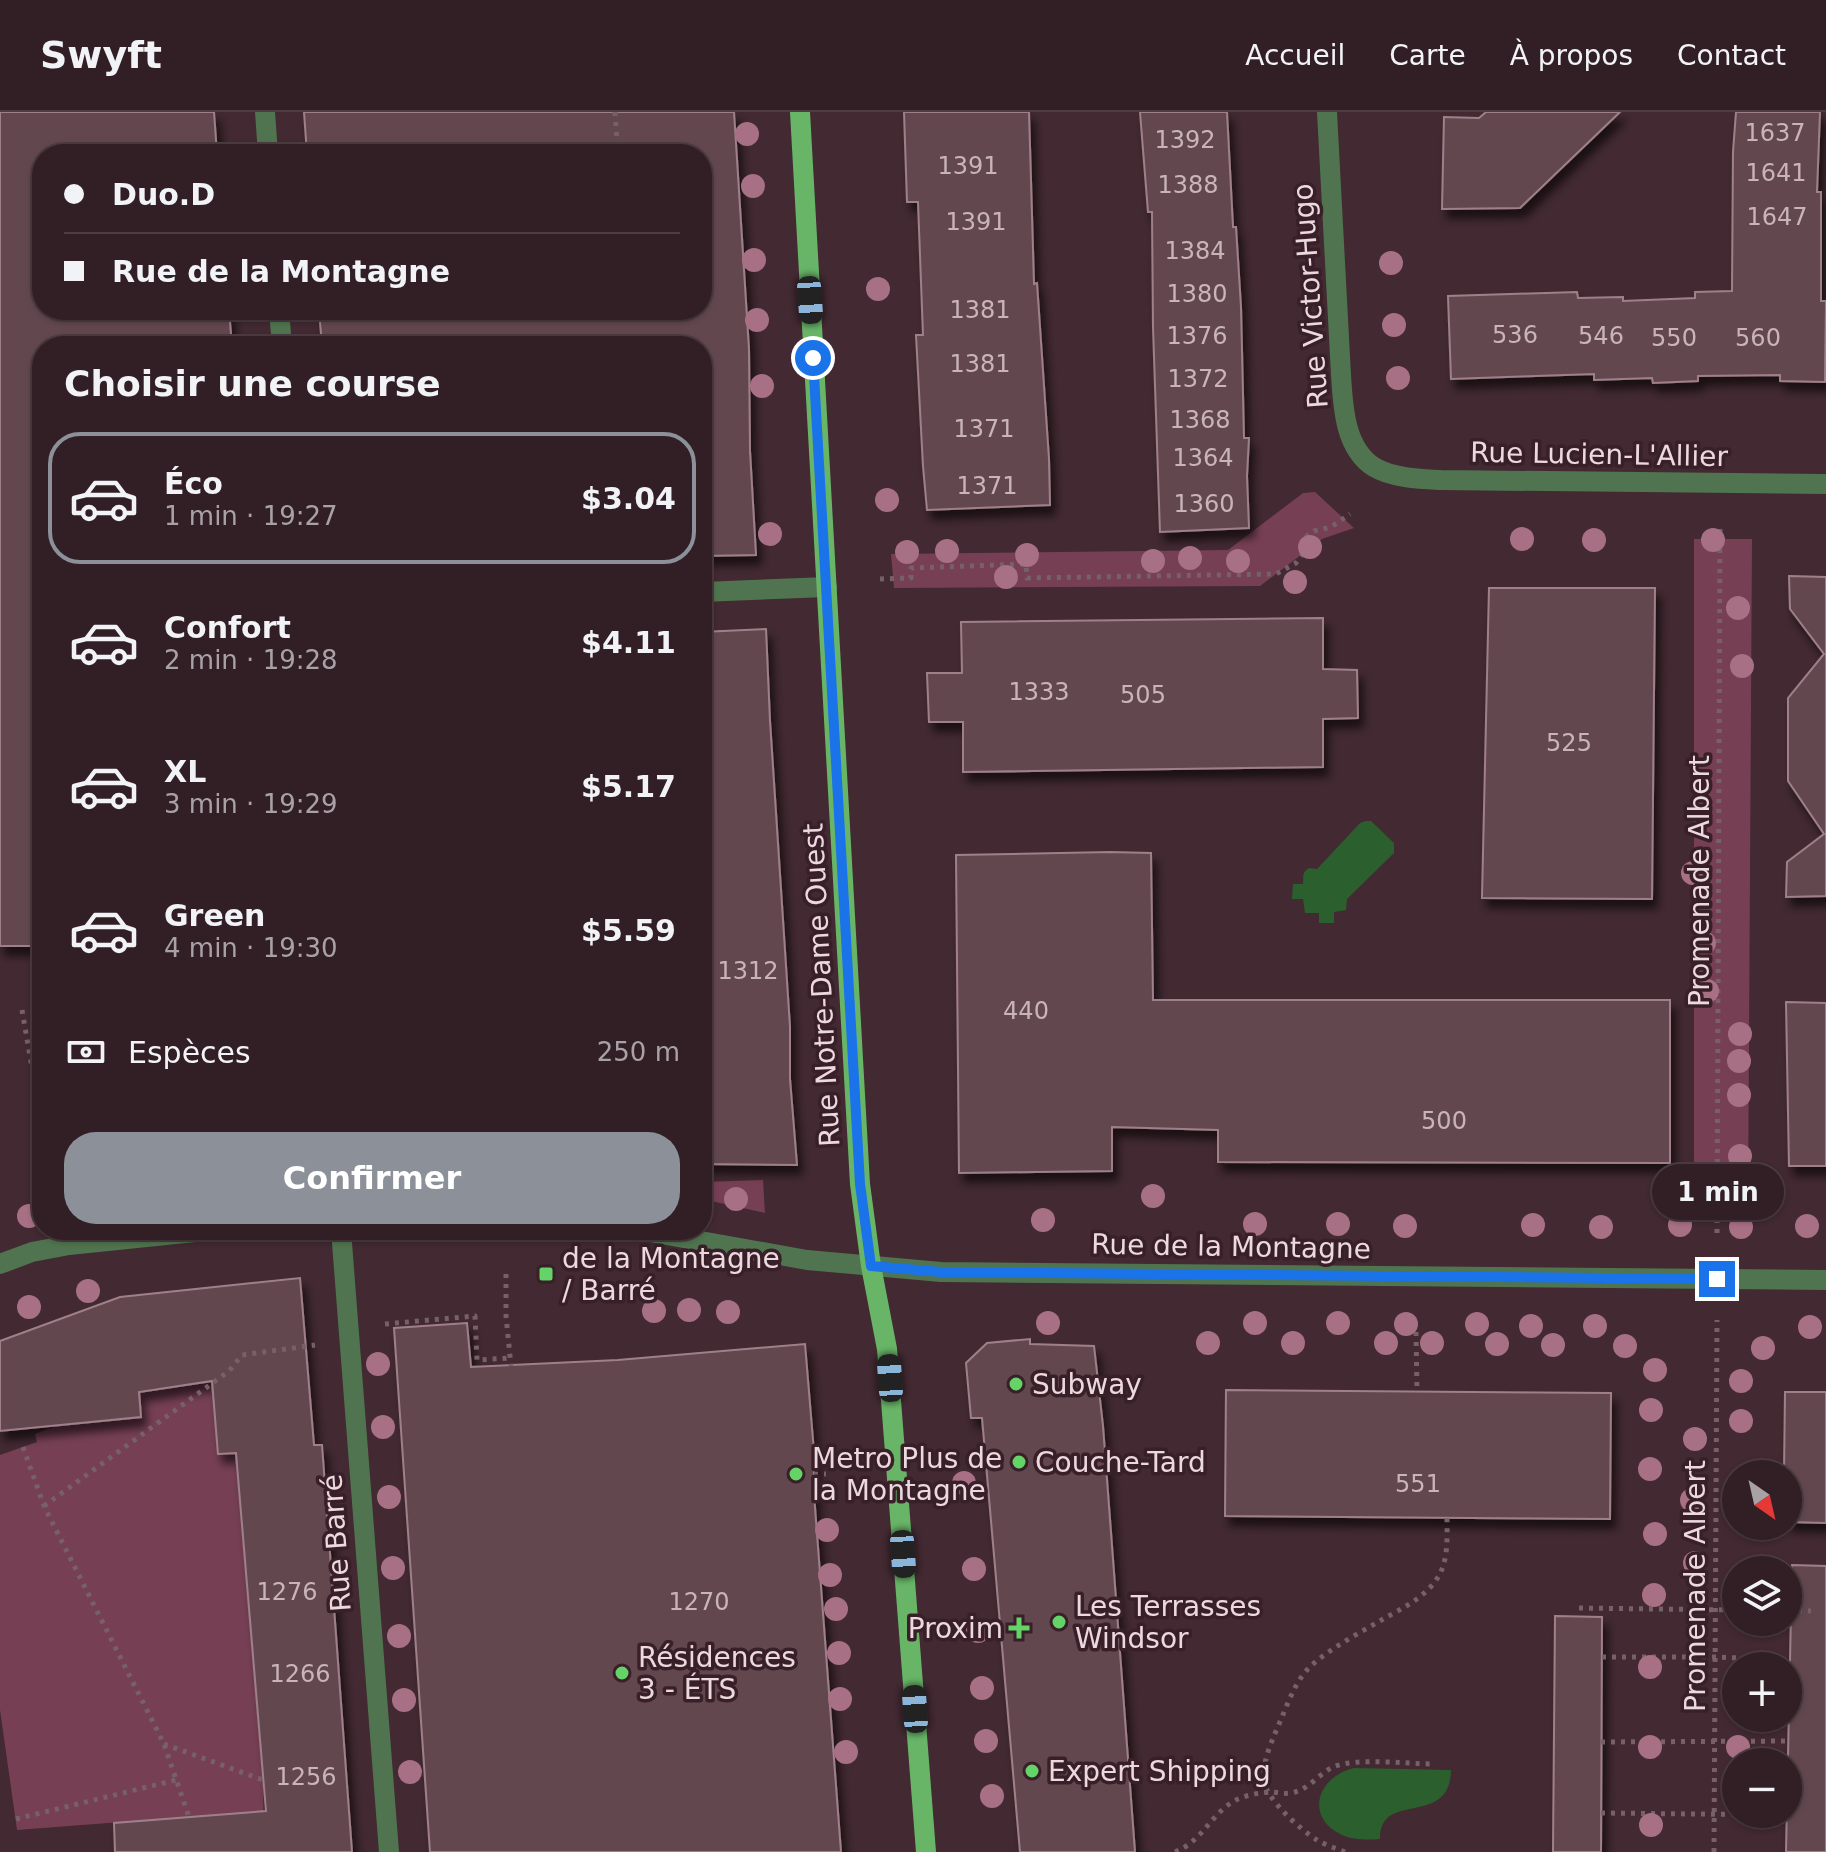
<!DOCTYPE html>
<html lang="fr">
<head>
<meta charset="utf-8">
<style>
  body { margin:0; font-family:"DejaVu Sans",sans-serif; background:#3a272e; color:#f1f3f6; height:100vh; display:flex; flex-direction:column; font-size:30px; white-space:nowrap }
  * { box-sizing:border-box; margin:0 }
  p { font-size:26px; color:#a8a2a7 }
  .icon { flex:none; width:44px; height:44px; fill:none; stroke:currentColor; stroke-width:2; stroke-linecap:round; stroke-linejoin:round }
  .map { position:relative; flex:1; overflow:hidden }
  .details { position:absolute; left:32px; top:224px; width:680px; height:904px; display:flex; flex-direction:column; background:#321f26; border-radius:32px; box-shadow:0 2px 6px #0004,0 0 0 2px #4d3d43 }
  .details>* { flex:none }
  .guide { position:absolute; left:32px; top:32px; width:680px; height:176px; border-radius:32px; box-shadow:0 2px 6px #0004,0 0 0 2px #4d3d43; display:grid; align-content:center; height:176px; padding:0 32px; background:#321f26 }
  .needle { width:52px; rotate:146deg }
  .buttons { position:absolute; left:1722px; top:1348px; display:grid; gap:16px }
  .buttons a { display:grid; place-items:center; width:80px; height:80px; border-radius:50%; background:#321f26; box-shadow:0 2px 6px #0004,0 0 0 2px #4d3d43; font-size:40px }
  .end { position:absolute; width:36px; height:36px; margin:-18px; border:10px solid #1a73e8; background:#fff; box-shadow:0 0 0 4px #fff }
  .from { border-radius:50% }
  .bubble { position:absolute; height:56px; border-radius:28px; background:#321f26; box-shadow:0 2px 6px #0004,0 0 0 2px #4d3d43; font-size:26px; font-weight:700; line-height:56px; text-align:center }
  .car { position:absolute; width:24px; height:48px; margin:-24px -12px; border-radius:10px; box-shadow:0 0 6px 2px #0007; background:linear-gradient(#222 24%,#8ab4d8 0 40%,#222 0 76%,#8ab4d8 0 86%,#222 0) }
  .guide b { display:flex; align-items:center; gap:28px; height:76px; font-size:30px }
  .guide b+b { border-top:2px solid #4d3d43 }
  .guide i { width:20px; height:20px; background:#f1f3f6 }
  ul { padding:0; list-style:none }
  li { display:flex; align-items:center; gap:24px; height:132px; margin:0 16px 12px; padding:0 16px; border:4px solid transparent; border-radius:32px }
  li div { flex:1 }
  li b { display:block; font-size:30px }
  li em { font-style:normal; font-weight:700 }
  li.current { border-color:#8c9099 }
  li>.icon { width:72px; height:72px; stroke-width:1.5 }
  h2 { padding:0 32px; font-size:36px; line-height:96px }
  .pay { display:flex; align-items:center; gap:20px; height:88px; padding:0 32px; font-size:30px }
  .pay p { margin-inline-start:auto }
  .cta { display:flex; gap:16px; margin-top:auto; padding:16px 32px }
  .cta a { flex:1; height:92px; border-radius:32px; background:#8c9099; color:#fff; font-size:32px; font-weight:700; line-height:92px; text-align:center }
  header { display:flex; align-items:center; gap:48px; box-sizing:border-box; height:112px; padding:0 40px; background:#321f26; border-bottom:2px solid #4d3d43 }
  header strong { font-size:38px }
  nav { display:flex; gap:44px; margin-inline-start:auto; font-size:28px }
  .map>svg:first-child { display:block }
  .green { fill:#763f54 }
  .water { fill:#2b5f2d }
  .building { fill:#624650; stroke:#9f808a; stroke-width:2; filter:url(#shadow) }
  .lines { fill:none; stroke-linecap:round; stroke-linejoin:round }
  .path { stroke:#776068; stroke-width:5; stroke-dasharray:4 6; stroke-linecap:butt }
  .minor { stroke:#4f744f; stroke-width:20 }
  .major { stroke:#68b568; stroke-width:20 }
  .tree { fill:#a87084 }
  .route { stroke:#1a73e8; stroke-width:10 }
  .poi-dot { fill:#64d468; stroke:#381f28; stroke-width:3 }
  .labels { text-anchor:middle; stroke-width:7; stroke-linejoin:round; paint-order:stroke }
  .number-label { font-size:24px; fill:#c9b4bb }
  .street-label { font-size:28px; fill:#ebd9df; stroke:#381f28 }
  .poi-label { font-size:28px; fill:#ebd9df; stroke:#381f28; text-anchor:start }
</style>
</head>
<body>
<header>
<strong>Swyft</strong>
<nav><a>Accueil</a><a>Carte</a><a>À propos</a><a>Contact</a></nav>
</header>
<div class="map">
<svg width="1826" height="1740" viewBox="0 0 1826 1740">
  <defs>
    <filter id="shadow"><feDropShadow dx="5" dy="9" stdDeviation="4" flood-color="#0009"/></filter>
  </defs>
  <rect width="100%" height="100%" fill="#422932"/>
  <g class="green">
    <path d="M 1315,380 L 1354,416 L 1322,427 L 1260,474 L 894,476 L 891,442 L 1228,438 L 1303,381 Z"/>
    <path d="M 1694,427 L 1752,427 L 1748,1100 L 1694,1099 Z"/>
    <path d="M 763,1068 L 765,1101 L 702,1087 L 702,1070 Z"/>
    <path d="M 250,1232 L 218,1342 L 236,1341 L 263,1668 L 264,1720 L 226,1702 L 17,1718 L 0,1598 L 0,1343 L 37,1330 L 35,1322 L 56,1314 L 141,1305 L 139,1280 Z"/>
  </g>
  <g class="water">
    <path d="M 1366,709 L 1371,709 L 1394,731 L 1394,741 L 1347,787 L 1346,798 L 1334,800 L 1334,811 L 1319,811 L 1319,801 L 1305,801 L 1303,787 L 1292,787 L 1293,772 L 1303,772 C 1304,764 1301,761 1309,756 L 1317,757 L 1360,711 Z"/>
    <path d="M 1354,1656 L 1451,1658 C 1450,1717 1380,1677 1380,1727 C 1368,1728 1353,1728 1342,1723 C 1304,1705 1317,1665 1354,1656 Z"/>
  </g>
  <g class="building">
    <path d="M 0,0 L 214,0 L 217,42 L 42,42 L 42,198 L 229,198 L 232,234 L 42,234 L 42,834 L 0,834 Z"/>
    <path d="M 304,0 L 734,0 L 749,237 L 750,339 L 756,443 L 702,444 L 702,234 L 322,234 L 319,198 L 702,198 L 702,42 L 307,42 Z"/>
    <path d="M 904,0 L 1029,0 L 1034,172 L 1037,171 L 1049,347 L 1050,393 L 927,398 L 923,354 L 916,223 L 923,223 L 918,90 L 907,90 Z"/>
    <path d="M 1140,0 L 1227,0 L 1233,115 L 1236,115 L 1241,195 L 1244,326 L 1249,326 L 1247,364 L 1249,416 L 1160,420 L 1153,215 L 1152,100 L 1148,100 Z"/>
    <path d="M 1486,0 L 1620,0 L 1520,96 L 1442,97 L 1444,5 L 1479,6 Z"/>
    <path d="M 1736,0 L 1820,0 L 1817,80 L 1821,80 L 1821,189 L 1826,189 L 1825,270 L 1780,269 L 1780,263 L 1698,264 L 1698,269 L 1653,271 L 1652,266 L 1594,268 L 1594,262 L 1451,267 L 1448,184 L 1577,180 L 1578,186 L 1623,185 L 1623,189 L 1695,186 L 1695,180 L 1732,179 L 1733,40 Z"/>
    <path d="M 1789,464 L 1826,465 L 1826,784 L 1786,785 L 1787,750 L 1824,722 L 1788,669 L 1788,586 L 1824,542 L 1790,497 Z"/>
    <path d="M 1489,476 L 1655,476 L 1652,787 L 1482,786 Z"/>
    <path d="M 1323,506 L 1323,557 L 1357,558 L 1358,606 L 1323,607 L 1323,655 L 963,660 L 963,610 L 929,610 L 927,561 L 962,561 L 961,510 Z"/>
    <path d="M 766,517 L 770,609 L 790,915 L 790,967 L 797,1053 L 702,1052 L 702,968 L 705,968 L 702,897 L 702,520 Z"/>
    <path d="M 1110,740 L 1151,741 L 1153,888 L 1670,888 L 1670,1051 L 1218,1050 L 1218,1018 L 1112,1015 L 1112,1059 L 959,1061 L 956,743 Z"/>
    <path d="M 1786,890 L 1826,891 L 1826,1054 L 1789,1054 Z"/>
    <path d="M 300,1166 L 314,1333 L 322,1333 L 352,1740 L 115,1740 L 114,1711 L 266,1699 L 236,1341 L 218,1342 L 212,1269 L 139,1280 L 141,1305 L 0,1319 L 0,1229 L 120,1185 Z"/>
    <path d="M 467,1211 L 471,1255 L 618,1248 L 805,1232 L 814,1340 L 814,1382 L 841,1740 L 430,1740 L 394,1216 Z"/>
    <path d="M 1030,1227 L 1030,1232 L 1094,1234 L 1103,1314 L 1135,1740 L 1020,1740 L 982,1306 L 971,1306 L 966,1251 L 987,1231 Z"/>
    <path d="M 1226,1278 L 1611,1281 L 1610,1407 L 1225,1404 Z"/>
    <path d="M 1785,1280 L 1826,1280 L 1826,1411 L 1788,1410 L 1788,1362 L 1784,1362 Z"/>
    <path d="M 1792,1453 L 1826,1454 L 1826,1740 L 1786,1740 Z"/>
    <path d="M 1555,1504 L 1602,1505 L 1601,1740 L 1553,1740 Z"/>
  </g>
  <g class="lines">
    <g class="path">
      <path d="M 615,0 L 618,42"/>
      <path d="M 880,467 L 911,466 L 911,456 L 1026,452 L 1027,466 L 1276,462 L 1296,451 L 1302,443 L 1307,424 L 1314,419 L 1331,415 L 1350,402"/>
      <path d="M 22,898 L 42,1013"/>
      <path d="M 1717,1121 L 1720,416"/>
      <path d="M 506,1162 L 506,1204 L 511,1254"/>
      <path d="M 385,1212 L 475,1204 L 477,1248 L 510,1246"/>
      <path d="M 1416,1220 L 1417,1279"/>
      <path d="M 23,1335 L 44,1394 L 164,1632 L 189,1705"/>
      <path d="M 814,1362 L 826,1362"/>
      <path d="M 44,1394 L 229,1259 L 242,1243 L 315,1233"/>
      <path d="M 1579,1496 L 1736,1498"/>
      <path d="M 1788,1498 L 1811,1499"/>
      <path d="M 1602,1545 L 1715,1545 L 1790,1548"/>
      <path d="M 1601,1630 L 1789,1629"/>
      <path d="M 164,1632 L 263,1668"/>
      <path d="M 1601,1701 L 1787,1703"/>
      <path d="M 16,1707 L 176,1668"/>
      <path d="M 1175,1740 C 1203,1729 1211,1701 1236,1688 C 1246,1683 1262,1680 1273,1680 C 1279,1681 1285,1682 1291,1681 C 1309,1678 1318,1662 1333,1655 C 1358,1645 1405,1652 1433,1652"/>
      <path d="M 1345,1740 C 1335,1736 1325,1733 1317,1728 C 1302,1719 1266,1687 1264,1669 C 1261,1650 1275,1622 1282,1605 C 1290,1586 1297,1566 1313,1552 C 1334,1534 1361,1520 1385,1506 C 1403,1496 1421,1487 1434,1471 C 1449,1452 1447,1429 1447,1406"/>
      <path d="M 1714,1740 L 1717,1208"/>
    </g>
    <g class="minor">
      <path d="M 265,0 L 268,42"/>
      <path d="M 1327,0 L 1341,263 C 1343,293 1344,336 1374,355 C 1392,366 1420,367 1441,368 L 1826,372"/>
      <path d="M 279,198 L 282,234"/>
      <path d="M 702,480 L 827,475"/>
      <path d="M 341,1118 L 389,1740"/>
      <path d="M 639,1118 L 807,1148 L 941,1160 L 1826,1168"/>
      <path d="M 0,1152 L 32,1140 L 69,1133 L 214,1118"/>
    </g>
    <path class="major" d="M 800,0 L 860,1072 L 871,1154 L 887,1237 L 926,1740"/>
  </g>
  <g class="tree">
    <circle cx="747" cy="22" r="12"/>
    <circle cx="753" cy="74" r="12"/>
    <circle cx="754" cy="148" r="12"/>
    <circle cx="1391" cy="151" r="12"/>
    <circle cx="878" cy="177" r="12"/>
    <circle cx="757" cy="208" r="12"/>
    <circle cx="1394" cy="213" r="12"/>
    <circle cx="1398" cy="266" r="12"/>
    <circle cx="762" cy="274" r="12"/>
    <circle cx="887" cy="388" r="12"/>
    <circle cx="770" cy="422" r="12"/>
    <circle cx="1522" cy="427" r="12"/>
    <circle cx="1594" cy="428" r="12"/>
    <circle cx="1713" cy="428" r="12"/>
    <circle cx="1310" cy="435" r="12"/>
    <circle cx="947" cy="439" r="12"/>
    <circle cx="907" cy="440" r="12"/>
    <circle cx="1027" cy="443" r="12"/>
    <circle cx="1190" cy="446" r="12"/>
    <circle cx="1153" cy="449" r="12"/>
    <circle cx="1238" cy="449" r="12"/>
    <circle cx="1006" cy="465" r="12"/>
    <circle cx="1295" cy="470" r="12"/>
    <circle cx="1738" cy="496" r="12"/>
    <circle cx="1742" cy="554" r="12"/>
    <circle cx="1693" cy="761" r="12"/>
    <circle cx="1704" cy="831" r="12"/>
    <circle cx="1707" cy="879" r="12"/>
    <circle cx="1740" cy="922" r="12"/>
    <circle cx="1739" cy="949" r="12"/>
    <circle cx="1739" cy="983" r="12"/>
    <circle cx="1740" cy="1044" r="12"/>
    <circle cx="1740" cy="1073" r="12"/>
    <circle cx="1153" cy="1084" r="12"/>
    <circle cx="736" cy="1087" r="12"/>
    <circle cx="29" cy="1104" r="12"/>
    <circle cx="1043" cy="1108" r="12"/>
    <circle cx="1255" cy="1112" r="12"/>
    <circle cx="1338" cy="1112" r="12"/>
    <circle cx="1533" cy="1113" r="12"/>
    <circle cx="1680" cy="1113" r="12"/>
    <circle cx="1405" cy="1114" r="12"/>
    <circle cx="1807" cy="1114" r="12"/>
    <circle cx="1601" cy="1115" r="12"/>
    <circle cx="1741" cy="1115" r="12"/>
    <circle cx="88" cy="1179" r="12"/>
    <circle cx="29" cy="1195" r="12"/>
    <circle cx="689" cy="1198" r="12"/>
    <circle cx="654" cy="1199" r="12"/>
    <circle cx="728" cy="1200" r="12"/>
    <circle cx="1048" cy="1211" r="12"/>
    <circle cx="1255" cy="1211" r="12"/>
    <circle cx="1338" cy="1211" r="12"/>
    <circle cx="1406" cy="1212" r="12"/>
    <circle cx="1477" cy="1212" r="12"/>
    <circle cx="1531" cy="1214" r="12"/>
    <circle cx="1595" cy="1214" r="12"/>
    <circle cx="1810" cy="1215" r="12"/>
    <circle cx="1208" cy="1231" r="12"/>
    <circle cx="1293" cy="1231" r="12"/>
    <circle cx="1386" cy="1231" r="12"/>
    <circle cx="1432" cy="1231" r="12"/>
    <circle cx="1497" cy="1232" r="12"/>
    <circle cx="1553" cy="1233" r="12"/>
    <circle cx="1625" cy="1234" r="12"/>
    <circle cx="1763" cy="1236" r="12"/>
    <circle cx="378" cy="1252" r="12"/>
    <circle cx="1655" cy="1258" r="12"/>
    <circle cx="1741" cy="1269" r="12"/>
    <circle cx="1651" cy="1298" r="12"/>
    <circle cx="1741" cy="1309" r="12"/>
    <circle cx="383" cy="1315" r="12"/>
    <circle cx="1695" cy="1327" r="12"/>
    <circle cx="1650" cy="1357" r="12"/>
    <circle cx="964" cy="1371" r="12"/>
    <circle cx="389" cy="1385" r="12"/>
    <circle cx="1692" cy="1388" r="12"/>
    <circle cx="827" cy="1418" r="12"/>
    <circle cx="1655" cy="1422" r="12"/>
    <circle cx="1695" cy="1451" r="12"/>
    <circle cx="393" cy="1456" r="12"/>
    <circle cx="974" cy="1457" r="12"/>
    <circle cx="830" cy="1463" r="12"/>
    <circle cx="1654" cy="1483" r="12"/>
    <circle cx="836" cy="1497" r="12"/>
    <circle cx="978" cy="1519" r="12"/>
    <circle cx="399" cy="1524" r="12"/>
    <circle cx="839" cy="1541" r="12"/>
    <circle cx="1650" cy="1555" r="12"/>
    <circle cx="982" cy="1576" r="12"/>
    <circle cx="840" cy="1587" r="12"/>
    <circle cx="404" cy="1588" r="12"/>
    <circle cx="986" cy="1629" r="12"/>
    <circle cx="1650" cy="1635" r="12"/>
    <circle cx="1738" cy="1635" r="12"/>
    <circle cx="846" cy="1640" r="12"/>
    <circle cx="410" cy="1660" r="12"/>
    <circle cx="992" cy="1684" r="12"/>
    <circle cx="1651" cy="1713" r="12"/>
  </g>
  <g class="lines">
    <path class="route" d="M 813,246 L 860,1072 L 871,1154 L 941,1160 L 1717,1167"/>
  </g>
  <g class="poi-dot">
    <rect x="538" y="1154" width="16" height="16" rx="4"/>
    <circle cx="1016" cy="1272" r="8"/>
    <circle cx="1019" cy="1350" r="8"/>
    <circle cx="796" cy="1362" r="8"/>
    <circle cx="1059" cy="1510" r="8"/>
    <path d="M1015 1504h8v8h8v8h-8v8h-8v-8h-8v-8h8z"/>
    <circle cx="622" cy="1561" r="8"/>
    <circle cx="1032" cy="1659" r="8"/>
  </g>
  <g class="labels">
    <g class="number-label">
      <text x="1775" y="29">1637</text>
      <text x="1185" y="36">1392</text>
      <text x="968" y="62">1391</text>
      <text x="1776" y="69">1641</text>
      <text x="1188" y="81">1388</text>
      <text x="1777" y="113">1647</text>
      <text x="976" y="118">1391</text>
      <text x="1195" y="147">1384</text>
      <text x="1197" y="190">1380</text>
      <text x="980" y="206">1381</text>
      <text x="1515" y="231">536</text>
      <text x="1197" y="232">1376</text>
      <text x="1601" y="232">546</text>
      <text x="1674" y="234">550</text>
      <text x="1758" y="234">560</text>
      <text x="980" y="260">1381</text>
      <text x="1198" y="275">1372</text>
      <text x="1200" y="316">1368</text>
      <text x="984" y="325">1371</text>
      <text x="1203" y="354">1364</text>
      <text x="987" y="382">1371</text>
      <text x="1204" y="400">1360</text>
      <text x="1039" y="588">1333</text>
      <text x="1143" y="591">505</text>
      <text x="1569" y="639">525</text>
      <text x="748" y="867">1312</text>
      <text x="1026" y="907">440</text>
      <text x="1444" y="1017">500</text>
      <text x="1418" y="1380">551</text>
      <text x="287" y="1488">1276</text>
      <text x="699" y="1498">1270</text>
      <text x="300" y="1570">1266</text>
      <text x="306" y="1673">1256</text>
    </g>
    <g class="street-label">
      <text transform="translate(1310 184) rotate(-94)" y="10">Rue Victor-Hugo</text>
      <text transform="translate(1599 342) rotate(1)" y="10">Rue Lucien-L'Allier</text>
      <text transform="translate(1699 769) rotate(-90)" y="10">Promenade Albert</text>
      <text transform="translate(821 873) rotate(-93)" y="10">Rue Notre-Dame Ouest</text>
      <text transform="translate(1231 1134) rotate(1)" y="10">Rue de la Montagne</text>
      <text transform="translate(336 1431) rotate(-94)" y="10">Rue Barré</text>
      <text transform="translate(1695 1474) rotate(-90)" y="10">Promenade Albert</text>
    </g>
    <g class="poi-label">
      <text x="562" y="1156">de la Montagne<tspan x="562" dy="32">/ Barré</tspan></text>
      <text x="1032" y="1282">Subway</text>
      <text x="812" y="1356">Metro Plus de<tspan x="812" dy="32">la Montagne</tspan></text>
      <text x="1035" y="1360">Couche-Tard</text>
      <text x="1075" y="1504">Les Terrasses<tspan x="1075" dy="32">Windsor</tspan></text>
      <text x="1003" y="1526" text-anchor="end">Proxim</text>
      <text x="638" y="1555">Résidences<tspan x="638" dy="32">3 - ÉTS</tspan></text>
      <text x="1048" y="1669">Expert Shipping</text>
    </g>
  </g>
</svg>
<div class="buttons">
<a><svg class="needle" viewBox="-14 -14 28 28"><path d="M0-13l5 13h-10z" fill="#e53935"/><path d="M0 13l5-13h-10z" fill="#a8a2a7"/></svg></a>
<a><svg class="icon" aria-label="layers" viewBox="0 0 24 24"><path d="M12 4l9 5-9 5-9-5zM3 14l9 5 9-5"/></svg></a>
<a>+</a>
<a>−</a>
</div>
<i class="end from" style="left:813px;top:246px"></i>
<i class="end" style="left:1717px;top:1167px"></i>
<div class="bubble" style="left:1652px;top:1052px;width:132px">1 min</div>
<i class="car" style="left:810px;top:188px;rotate:176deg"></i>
<i class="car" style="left:890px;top:1266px;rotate:356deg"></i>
<i class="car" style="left:903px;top:1442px;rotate:176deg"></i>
<i class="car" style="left:915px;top:1597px;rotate:356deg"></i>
<div class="guide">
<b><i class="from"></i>Duo.D</b>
<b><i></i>Rue de la Montagne</b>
</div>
<section class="details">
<h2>Choisir une course</h2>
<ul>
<li class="current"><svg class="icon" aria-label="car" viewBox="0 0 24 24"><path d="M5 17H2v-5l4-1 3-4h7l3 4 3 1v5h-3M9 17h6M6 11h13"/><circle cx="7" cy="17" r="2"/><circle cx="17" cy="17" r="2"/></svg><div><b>Éco</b><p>1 min · 19:27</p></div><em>$3.04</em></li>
<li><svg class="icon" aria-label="car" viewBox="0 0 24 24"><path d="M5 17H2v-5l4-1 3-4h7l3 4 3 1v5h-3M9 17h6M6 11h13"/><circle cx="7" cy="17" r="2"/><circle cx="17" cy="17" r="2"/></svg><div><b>Confort</b><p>2 min · 19:28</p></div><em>$4.11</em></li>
<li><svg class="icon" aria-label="car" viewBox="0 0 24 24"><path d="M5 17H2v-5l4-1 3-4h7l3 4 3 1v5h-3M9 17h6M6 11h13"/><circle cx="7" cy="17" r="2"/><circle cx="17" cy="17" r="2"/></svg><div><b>XL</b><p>3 min · 19:29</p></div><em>$5.17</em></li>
<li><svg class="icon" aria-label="car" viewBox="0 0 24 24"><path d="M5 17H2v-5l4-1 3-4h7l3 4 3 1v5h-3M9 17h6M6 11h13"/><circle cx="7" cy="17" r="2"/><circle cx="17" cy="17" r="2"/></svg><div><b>Green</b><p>4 min · 19:30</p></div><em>$5.59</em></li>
</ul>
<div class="pay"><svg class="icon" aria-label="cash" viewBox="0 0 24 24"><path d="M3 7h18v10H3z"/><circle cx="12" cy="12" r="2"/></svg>Espèces<p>250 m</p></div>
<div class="cta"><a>Confirmer</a></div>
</section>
</div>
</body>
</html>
